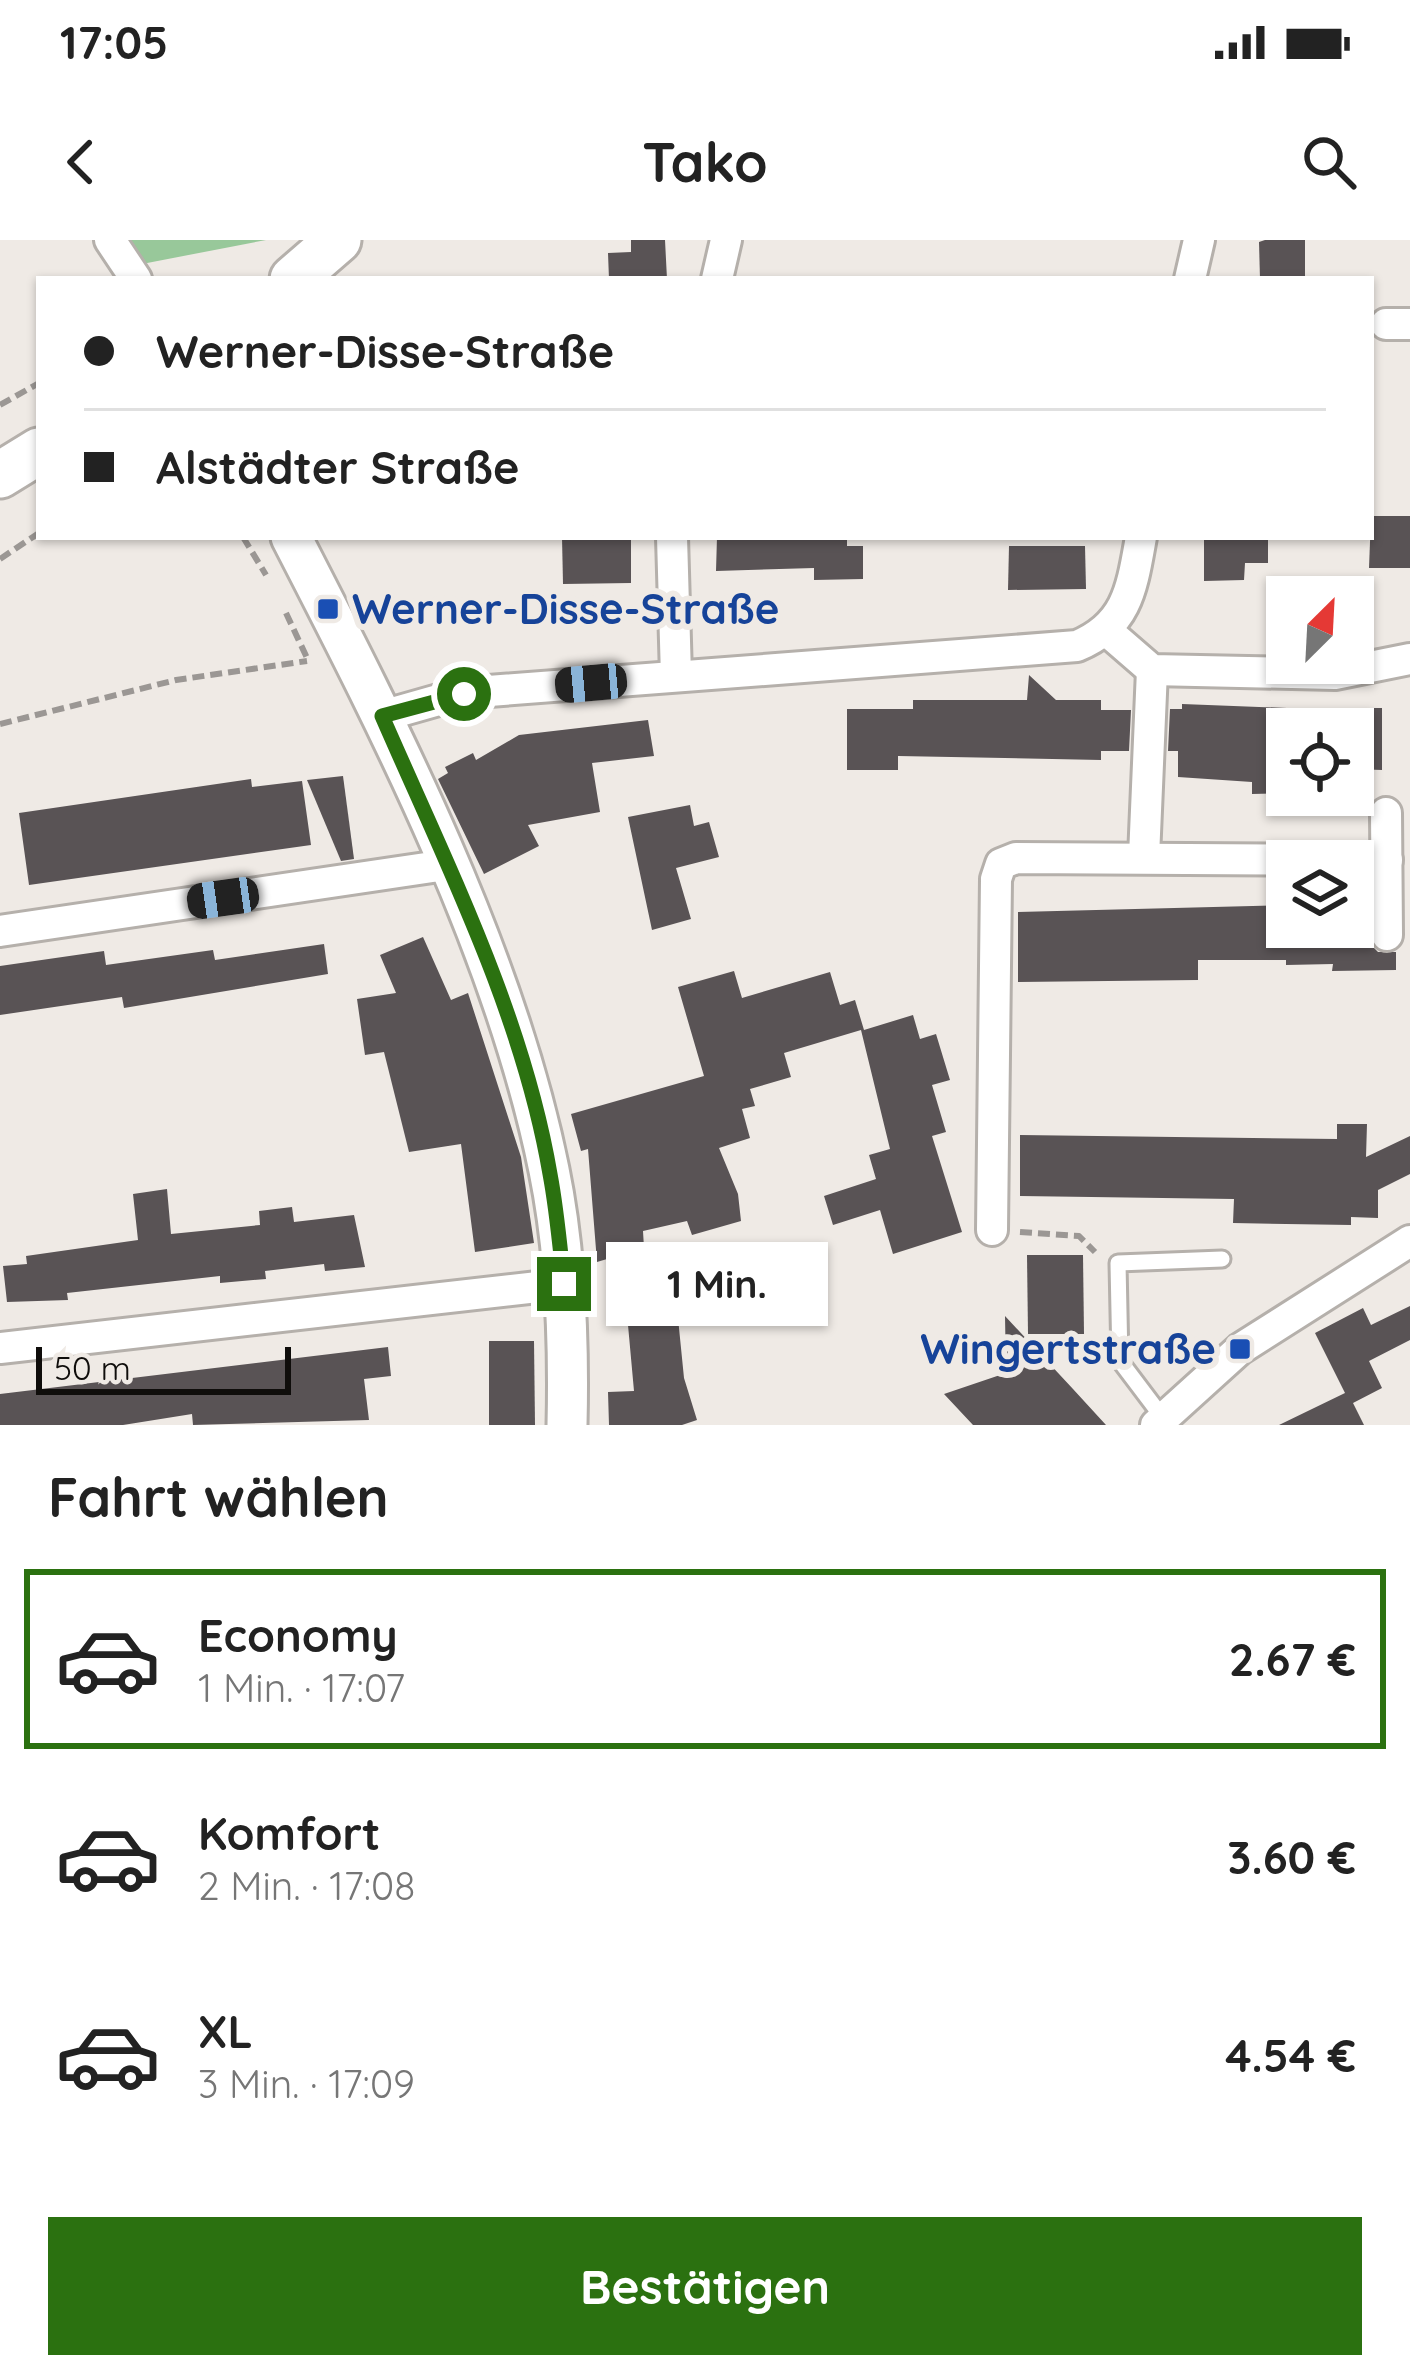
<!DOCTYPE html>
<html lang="de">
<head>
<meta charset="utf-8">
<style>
  body { margin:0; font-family:Quicksand,sans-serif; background:#f2f2f2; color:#222; height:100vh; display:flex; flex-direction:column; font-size:45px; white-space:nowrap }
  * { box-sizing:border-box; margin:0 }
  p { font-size:39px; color:#767676 }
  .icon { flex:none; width:66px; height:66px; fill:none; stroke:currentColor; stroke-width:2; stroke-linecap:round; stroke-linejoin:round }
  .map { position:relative; height:1185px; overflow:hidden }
  .details { display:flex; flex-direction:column; background:#fff; flex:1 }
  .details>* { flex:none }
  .banner { position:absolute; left:36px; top:36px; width:1338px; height:264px; border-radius:0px; box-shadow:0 3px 9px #0004; display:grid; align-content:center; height:264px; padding:0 48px; background:#fff }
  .needle { width:78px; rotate:24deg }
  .controls { position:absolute; left:1266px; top:336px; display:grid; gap:24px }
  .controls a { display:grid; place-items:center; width:108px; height:108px; border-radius:0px; background:#fff; box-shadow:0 3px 9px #0004; font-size:60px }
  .scale { position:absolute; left:36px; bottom:30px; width:255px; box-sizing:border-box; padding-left:12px; border:6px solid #0f0d0b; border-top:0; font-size:33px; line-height:42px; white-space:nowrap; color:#0f0d0b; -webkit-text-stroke:9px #efeae5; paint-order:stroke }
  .end { position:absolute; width:54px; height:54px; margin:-27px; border:15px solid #2b7110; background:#fff; box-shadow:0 0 0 6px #fff }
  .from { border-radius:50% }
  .bubble { position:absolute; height:84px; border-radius:0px; background:#fff; box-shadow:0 3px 9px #0004; font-size:39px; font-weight:700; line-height:84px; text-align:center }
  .car { position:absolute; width:36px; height:72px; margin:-36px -18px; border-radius:15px; box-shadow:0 0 9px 3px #0007; background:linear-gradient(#222 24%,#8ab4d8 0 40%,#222 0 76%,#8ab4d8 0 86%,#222 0) }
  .banner b { display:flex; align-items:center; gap:42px; height:114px; font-size:45px }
  .banner b+b { border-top:3px solid #e0e0e0 }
  .banner i { width:30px; height:30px; background:#222 }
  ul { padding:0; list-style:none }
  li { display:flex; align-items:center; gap:36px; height:180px; margin:0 24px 18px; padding:0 24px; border:6px solid transparent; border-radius:0px }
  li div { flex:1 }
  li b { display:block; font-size:45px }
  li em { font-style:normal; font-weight:700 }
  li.selected { border-color:#2b7110 }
  li>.icon { width:108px; height:108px; stroke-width:1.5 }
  h2 { padding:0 48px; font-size:54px; line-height:144px }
  .primary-button { display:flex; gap:24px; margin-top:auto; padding:24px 48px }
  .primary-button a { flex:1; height:138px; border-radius:0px; background:#2b7110; color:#fff; font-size:48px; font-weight:700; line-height:138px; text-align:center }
  .status { display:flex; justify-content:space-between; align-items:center; height:84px; padding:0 60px; background:#fff; direction:ltr }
  .status svg { height:33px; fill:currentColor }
  header { display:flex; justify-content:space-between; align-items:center; height:156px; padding:0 48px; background:#fff; font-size:54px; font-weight:700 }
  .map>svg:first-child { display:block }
  .green { fill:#98c89a }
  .building { fill:#595355 }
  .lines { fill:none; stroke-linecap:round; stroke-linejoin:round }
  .service-casing { stroke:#b5b0ab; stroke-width:21 }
  .minor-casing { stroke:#b5b0ab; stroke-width:36 }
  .tertiary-casing { stroke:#b5b0ab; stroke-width:45 }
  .secondary-casing { stroke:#b5b0ab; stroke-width:51 }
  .path { stroke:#9b9794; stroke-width:6; stroke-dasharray:12 6; stroke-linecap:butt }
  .service { stroke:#fff; stroke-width:15 }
  .minor { stroke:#fff; stroke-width:30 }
  .tertiary { stroke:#fff; stroke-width:39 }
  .secondary { stroke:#fff; stroke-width:45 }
  .route { stroke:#2b7110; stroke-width:15 }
  .transit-dot { fill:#1a4fb4; stroke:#efeae5; stroke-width:4.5 }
  .labels { text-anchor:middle; stroke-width:12; stroke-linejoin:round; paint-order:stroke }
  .transit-label { font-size:42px; font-weight:bold; fill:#164399; stroke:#efeae5; text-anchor:start }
</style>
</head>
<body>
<div class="status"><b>17:05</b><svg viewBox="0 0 49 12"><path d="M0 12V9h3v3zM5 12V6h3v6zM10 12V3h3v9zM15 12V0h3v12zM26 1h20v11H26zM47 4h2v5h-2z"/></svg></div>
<header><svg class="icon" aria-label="back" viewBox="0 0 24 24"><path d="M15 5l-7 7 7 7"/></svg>Tako<svg class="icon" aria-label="search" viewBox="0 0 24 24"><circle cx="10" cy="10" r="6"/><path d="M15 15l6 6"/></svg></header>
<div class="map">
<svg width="1410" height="1185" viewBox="0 0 1410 1185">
  <rect width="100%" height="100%" fill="#efeae5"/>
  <path class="green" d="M 125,0 L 266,0 L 142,24 Z"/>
  <g class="building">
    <path d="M 631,0 L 665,0 L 667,39 L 609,39 L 608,13 L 631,12 Z"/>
    <path d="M 1265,0 L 1305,0 L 1305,38 L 1260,39 L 1259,2 Z"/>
    <path d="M 1371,276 L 1410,276 L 1410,328 L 1369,328 Z"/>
    <path d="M 562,297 L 631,297 L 631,343 L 563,344 Z"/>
    <path d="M 717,297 L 847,297 L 847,306 L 863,306 L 863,339 L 814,340 L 814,328 L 716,331 Z"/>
    <path d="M 1204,297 L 1268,297 L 1268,323 L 1245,323 L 1244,340 L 1204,341 Z"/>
    <path d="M 1009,306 L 1085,306 L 1086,349 L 1008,350 Z"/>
    <path d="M 1029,435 L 1056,460 L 1101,460 L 1101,470 L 1131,470 L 1129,511 L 1101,511 L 1101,520 L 898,516 L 898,530 L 847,530 L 847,469 L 913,469 L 913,460 L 1027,460 Z"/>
    <path d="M 1182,464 L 1287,468 L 1287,553 L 1252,554 L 1252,542 L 1178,537 L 1178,511 L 1168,511 L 1170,469 L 1182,469 Z"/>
    <path d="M 1353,468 L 1382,468 L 1382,530 L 1353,529 Z"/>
    <path d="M 648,480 L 654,516 L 592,523 L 600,572 L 528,585 L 539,606 L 484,634 L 438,539 L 448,533 L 445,527 L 473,513 L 476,520 L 519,495 Z"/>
    <path d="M 343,536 L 354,619 L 341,621 L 307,540 Z"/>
    <path d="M 251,539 L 252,547 L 302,541 L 311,605 L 29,645 L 19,573 Z"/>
    <path d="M 690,565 L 694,586 L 709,582 L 719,617 L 676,628 L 691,679 L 652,690 L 628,577 Z"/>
    <path d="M 1287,665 L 1287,687 L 1353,687 L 1353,667 L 1367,666 L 1370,704 L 1378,712 L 1396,712 L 1396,730 L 1332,731 L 1333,724 L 1286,725 L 1286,720 L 1198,720 L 1198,740 L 1018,742 L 1018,672 Z"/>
    <path d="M 423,697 L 451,760 L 468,753 L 521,917 L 534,1003 L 475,1012 L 461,904 L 409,912 L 384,812 L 365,815 L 357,759 L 396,753 L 380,715 Z"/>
    <path d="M 324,704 L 328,734 L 124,768 L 122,757 L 0,775 L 0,726 L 104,711 L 106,725 L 213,710 L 215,720 Z"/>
    <path d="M 734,731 L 742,758 L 830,732 L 840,765 L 855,760 L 864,790 L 913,775 L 920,799 L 936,794 L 950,840 L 932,845 L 946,892 L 932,896 L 962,992 L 893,1014 L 880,970 L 833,985 L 824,956 L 876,939 L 869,915 L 890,909 L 861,790 L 784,813 L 791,837 L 750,849 L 755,866 L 742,869 L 750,898 L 719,908 L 738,954 L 741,981 L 692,995 L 687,981 L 643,991 L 644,1008 L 597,1022 L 588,909 L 581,911 L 571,874 L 704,836 L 678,747 Z"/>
    <path d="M 1337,884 L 1367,884 L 1366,917 L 1410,896 L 1410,934 L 1378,950 L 1378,978 L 1351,977 L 1351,985 L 1233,983 L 1234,959 L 1020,956 L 1020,895 L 1337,899 Z"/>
    <path d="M 167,949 L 171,994 L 260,985 L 259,971 L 292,967 L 294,982 L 354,975 L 365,1027 L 325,1031 L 324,1024 L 265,1031 L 266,1039 L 220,1043 L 220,1036 L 67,1053 L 68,1060 L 7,1062 L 3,1026 L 27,1024 L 26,1016 L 138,1000 L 133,954 Z"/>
    <path d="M 1027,1015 L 1083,1015 L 1084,1094 L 1028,1094 Z"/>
    <path d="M 675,1048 L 684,1138 L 697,1180 L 682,1185 L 609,1185 L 608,1152 L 634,1151 L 625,1052 Z"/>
    <path d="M 1410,1066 L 1410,1100 L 1369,1121 L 1382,1148 L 1353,1163 L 1364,1185 L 1279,1185 L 1345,1153 L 1315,1093 L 1363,1068 L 1371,1085 Z"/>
    <path d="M 1005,1076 L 1073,1149 L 1106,1185 L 973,1185 L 944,1154 L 1006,1133 Z"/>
    <path d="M 489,1101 L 534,1101 L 535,1185 L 489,1185 Z"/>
    <path d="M 388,1107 L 391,1136 L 364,1139 L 369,1180 L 193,1185 L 192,1174 L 123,1185 L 0,1185 L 0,1154 Z"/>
  </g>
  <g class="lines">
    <defs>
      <path id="service" d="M 1163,1178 L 1120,1121 L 1118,1023 L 1222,1019"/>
      <g id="minor">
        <path d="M 110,0 L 136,39"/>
        <path d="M 717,39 L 726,0"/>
        <path d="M 1190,39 L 1199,0"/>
        <path d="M 1386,84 L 1410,84"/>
        <path d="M 672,297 L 676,436"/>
        <path d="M 1107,391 L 1152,430 L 1335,434 L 1410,419"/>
        <path d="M 382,476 L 463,453 L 1077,406 C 1128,385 1132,347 1141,297"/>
        <path d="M 1386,573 L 1387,695"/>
        <path d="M 1144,617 L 1152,430"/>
        <path d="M 0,691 L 446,625"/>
        <path d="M 992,990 L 996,639 L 1001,624 L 1016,618 L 1387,620"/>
        <path d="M 0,1108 L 564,1044"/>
        <path d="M 1156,1185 L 1240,1109 L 1410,1001"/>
      </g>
      <path id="tertiary" d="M 291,297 C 392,493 505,713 549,930 C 566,1013 569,1101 567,1185"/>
      <g id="secondary">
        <path d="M 293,39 L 338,0"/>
        <path d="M 0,235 L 39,211"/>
      </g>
    </defs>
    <use href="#service" class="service-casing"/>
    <use href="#minor" class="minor-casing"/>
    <use href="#tertiary" class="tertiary-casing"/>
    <use href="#secondary" class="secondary-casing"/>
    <g class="path">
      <path d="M 164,39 L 231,39"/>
      <path d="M 0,165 L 39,143"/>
      <path d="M 243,297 L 266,335"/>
      <path d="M 0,319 L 39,293"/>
      <path d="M 286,373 L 308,420"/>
      <path d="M 0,484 L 176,440 L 307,421"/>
      <path d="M 1020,992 L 1079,996 L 1095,1012"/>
    </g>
    <use href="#service" class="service"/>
    <use href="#minor" class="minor"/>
    <use href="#tertiary" class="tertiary"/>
    <use href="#secondary" class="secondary"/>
  </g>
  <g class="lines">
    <path class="route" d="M 464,454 L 382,476 C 446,623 523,775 550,934 C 557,971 560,1008 564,1044"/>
  </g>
  <g class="transit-dot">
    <rect x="316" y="357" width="24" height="24" rx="6"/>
    <rect x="1228" y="1097" width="24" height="24" rx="6"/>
  </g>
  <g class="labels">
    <g class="transit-label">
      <text x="352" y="384">Werner-Disse-Straße</text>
      <text x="1216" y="1124" text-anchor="end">Wingertstraße</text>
    </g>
  </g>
</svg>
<div class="controls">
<a><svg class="needle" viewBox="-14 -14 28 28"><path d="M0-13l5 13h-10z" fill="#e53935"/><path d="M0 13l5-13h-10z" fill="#767676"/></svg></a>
<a><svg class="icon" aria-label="locate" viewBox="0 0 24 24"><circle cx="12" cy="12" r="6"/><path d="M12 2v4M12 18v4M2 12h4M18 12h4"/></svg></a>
<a><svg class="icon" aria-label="layers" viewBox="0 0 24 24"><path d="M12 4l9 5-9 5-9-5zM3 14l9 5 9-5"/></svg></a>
</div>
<div class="scale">50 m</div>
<i class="end from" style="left:464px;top:454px"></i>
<i class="end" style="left:564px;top:1044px"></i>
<div class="bubble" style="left:606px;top:1002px;width:222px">1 Min.</div>
<i class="car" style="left:591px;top:443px;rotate:265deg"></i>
<i class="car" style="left:223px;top:658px;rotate:262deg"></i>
<div class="banner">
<b><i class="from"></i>Werner-Disse-Straße</b>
<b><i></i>Alstädter Straße</b>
</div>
</div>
<section class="details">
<h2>Fahrt wählen</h2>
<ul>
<li class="selected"><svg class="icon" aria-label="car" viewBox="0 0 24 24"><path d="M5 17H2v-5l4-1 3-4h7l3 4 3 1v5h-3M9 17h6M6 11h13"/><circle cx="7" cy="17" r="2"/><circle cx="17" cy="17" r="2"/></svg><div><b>Economy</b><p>1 Min. · 17:07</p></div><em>2.67 €</em></li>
<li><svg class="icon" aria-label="car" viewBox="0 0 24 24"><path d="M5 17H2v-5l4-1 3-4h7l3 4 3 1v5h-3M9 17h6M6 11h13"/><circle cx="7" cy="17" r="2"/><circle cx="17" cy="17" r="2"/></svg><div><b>Komfort</b><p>2 Min. · 17:08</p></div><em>3.60 €</em></li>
<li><svg class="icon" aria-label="car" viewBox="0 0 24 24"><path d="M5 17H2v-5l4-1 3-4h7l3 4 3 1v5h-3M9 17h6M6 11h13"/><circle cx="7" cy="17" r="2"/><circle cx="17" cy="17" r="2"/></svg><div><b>XL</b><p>3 Min. · 17:09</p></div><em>4.54 €</em></li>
</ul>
<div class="primary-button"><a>Bestätigen</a></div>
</section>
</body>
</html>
